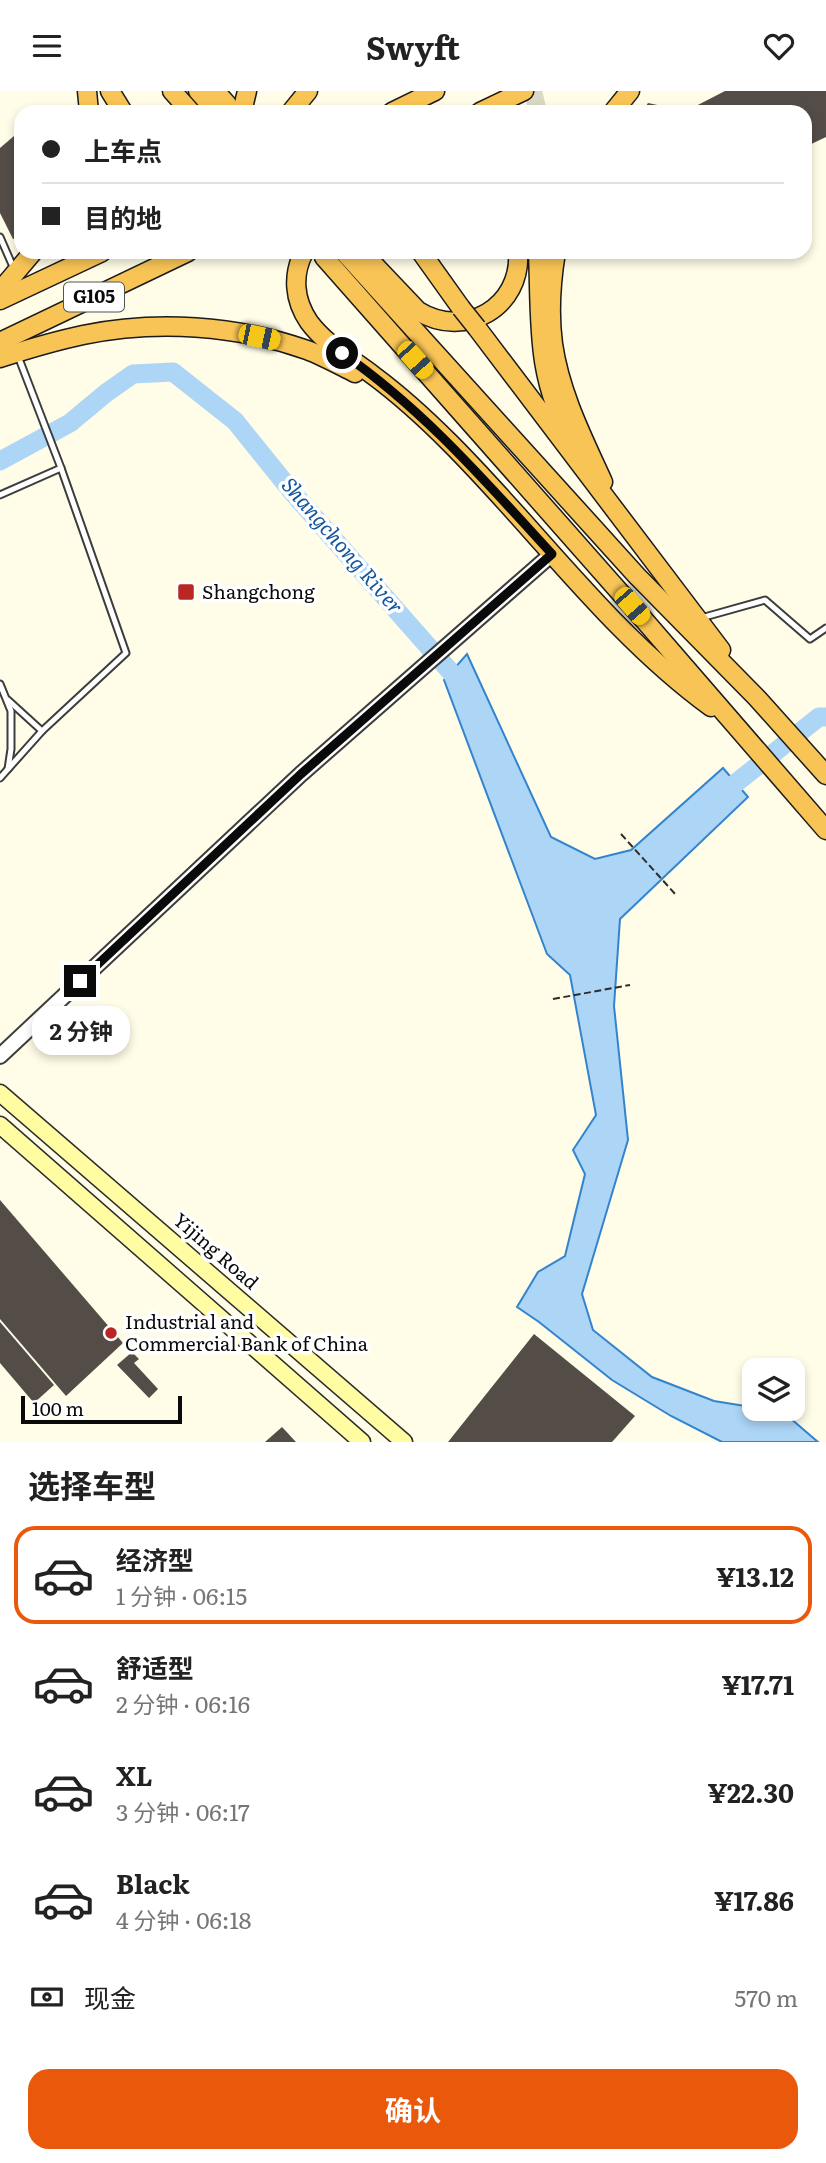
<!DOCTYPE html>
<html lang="zh">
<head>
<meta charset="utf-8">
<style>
  body { margin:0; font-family:Literata,"Noto Sans SC",serif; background:#f6f6f6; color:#222; height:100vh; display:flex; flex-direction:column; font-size:26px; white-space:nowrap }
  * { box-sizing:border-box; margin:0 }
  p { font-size:23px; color:#767676 }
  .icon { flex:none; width:38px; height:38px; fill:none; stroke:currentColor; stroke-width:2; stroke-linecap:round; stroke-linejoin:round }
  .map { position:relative; height:1351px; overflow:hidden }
  .drawer { display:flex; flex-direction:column; background:#fff; flex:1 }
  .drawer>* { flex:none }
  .guide { position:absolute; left:14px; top:14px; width:798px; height:154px; border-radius:21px; box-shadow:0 4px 10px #0003; display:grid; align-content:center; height:154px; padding:0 28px; background:#fff }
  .tools { position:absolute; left:742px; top:1267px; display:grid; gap:14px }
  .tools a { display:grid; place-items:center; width:63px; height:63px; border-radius:14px; background:#fff; box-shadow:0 4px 10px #0003; font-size:35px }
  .scale { position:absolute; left:21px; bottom:18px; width:161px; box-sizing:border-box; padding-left:7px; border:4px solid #0a0a0a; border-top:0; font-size:19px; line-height:24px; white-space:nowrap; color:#0a0a0a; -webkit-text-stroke:5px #fff; paint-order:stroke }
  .end { position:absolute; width:32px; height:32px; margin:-16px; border:9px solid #0a0a0a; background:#fff; box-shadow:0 0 0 4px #fff }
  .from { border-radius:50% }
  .bubble { position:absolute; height:49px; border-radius:21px; background:#fff; box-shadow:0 4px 10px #0003; font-size:23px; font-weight:700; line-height:49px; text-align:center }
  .car { position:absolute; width:21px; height:42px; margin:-21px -10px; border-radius:9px; box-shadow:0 0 5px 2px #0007; background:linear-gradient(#f5c518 24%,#345 0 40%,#f5c518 0 76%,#345 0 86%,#f5c518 0) }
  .guide b { display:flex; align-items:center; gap:24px; height:66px; font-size:26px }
  .guide b+b { border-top:2px solid #e0e0e0 }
  .guide i { width:18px; height:18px; background:#222 }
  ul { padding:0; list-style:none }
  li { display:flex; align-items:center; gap:21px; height:98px; margin:0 14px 10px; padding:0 14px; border:4px solid transparent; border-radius:21px }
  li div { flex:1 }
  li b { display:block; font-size:26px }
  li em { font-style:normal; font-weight:700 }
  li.active { border-color:#ea580c }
  li>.icon { width:63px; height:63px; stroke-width:1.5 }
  h2 { padding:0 28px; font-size:32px; line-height:84px }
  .pay { display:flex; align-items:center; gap:18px; height:77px; padding:0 28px; font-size:26px }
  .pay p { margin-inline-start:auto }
  .primary-button { display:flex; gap:14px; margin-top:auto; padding:14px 28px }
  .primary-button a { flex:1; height:80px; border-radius:21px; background:#ea580c; color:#fff; font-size:28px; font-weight:700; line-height:80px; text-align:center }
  header { display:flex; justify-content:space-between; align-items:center; height:91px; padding:0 28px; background:#fff; font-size:32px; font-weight:700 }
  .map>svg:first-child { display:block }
  .water { fill:#acd5f6; stroke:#3384ce; stroke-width:2 }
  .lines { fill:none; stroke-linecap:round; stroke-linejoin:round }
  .river { stroke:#acd5f6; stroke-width:19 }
  .building { fill:#534c47 }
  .trunk-tunnel { stroke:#dad8c6; stroke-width:18; stroke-dasharray:18 9; stroke-linecap:butt }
  .service-casing { stroke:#3d3d3d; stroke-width:9 }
  .tertiary-casing { stroke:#3d3d3d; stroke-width:18 }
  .secondary-casing { stroke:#2c2c2c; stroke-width:19 }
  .trunk-casing { stroke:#1b1b1b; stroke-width:21 }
  .path { stroke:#2c2c2c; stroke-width:2; stroke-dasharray:7 3.5; stroke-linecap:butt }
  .service { stroke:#fff; stroke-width:5 }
  .tertiary { stroke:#fff; stroke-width:14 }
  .secondary { stroke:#fffca2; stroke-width:16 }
  .trunk { stroke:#f8c456; stroke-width:18 }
  .trunk-bridge-casing { stroke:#1b1b1b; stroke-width:21; stroke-linecap:butt }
  .trunk-bridge { stroke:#f8c456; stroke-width:18 }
  .route { stroke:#0a0a0a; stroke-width:9 }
  .poi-dot { fill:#ba2722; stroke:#fff; stroke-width:2.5 }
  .labels { text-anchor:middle; stroke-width:7; stroke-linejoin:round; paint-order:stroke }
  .shield { fill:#fff; stroke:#545454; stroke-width:2 }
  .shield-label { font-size:18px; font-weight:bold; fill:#0a0a0a }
  .poi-label { font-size:19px; fill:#0a0a0a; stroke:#fff; text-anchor:start }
  .street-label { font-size:19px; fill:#0a0a0a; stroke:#fff }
  .water-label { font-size:21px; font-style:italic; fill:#14569b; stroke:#fff }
</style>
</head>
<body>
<header><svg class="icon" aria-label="menu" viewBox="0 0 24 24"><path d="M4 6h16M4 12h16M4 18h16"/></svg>Swyft<svg class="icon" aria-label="heart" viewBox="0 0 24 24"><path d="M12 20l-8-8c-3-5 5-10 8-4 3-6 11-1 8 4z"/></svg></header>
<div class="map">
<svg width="826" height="1351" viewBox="0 0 826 1351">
  <rect width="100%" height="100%" fill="#fffce7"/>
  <path class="water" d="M 467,563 L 551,746 L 595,768 L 631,759 L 723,677 L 748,706 L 620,828 L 614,915 L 628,1049 L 582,1203 L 593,1239 L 652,1286 L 714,1310 L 783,1321 L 818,1351 L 722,1351 L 671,1325 L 612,1289 L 539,1231 L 517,1216 L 538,1181 L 565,1165 L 585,1083 L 573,1059 L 596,1024 L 570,884 L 547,863 L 444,589 Z"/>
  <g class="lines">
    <g class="river">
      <path d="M 0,370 L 70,332 L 106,302 L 133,283 L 173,281 L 235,330 L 293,402 L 464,596 L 466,601"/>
      <path d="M 717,707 L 819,626 L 826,626"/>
    </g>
  </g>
  <g class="building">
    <path d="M 725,0 L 826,0 L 826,46 L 805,56 L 805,21 L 689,21 L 692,17 Z"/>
    <path d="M 648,12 L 662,15 L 660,21 L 642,21 Z"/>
    <path d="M 21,39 L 21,146 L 13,148 L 0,122 L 0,57 Z"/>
    <path d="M 0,1109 L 123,1252 L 66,1305 L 0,1228 Z"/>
    <path d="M 0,1231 L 54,1294 L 34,1312 L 0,1272 Z"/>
    <path d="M 534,1243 L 635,1325 L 612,1351 L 448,1351 Z"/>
    <path d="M 132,1261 L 139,1268 L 134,1272 L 158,1298 L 149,1307 L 117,1274 Z"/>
    <path d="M 282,1336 L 296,1351 L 265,1351 Z"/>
  </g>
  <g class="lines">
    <path class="trunk-tunnel" d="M 533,0 L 538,21"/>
    <defs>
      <g id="service">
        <path d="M 0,146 L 14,178"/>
        <path d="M 0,404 L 61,377"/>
        <path d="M 701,527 L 765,509 L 810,548 L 826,537"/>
        <path d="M 0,593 L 11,620 L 11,658 L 8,678"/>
        <path d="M 8,609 L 42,640"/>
        <path d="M 0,687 L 42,640 L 126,562 L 61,377 L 18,265"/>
      </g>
      <path id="tertiary" d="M 0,965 L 301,683 L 552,463"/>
      <g id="secondary">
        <path d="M 0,1002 L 404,1351"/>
        <path d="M 0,1034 L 362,1351"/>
      </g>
      <g id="trunk">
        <path d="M 87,0 L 89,21"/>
        <path d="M 110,0 L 123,21"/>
        <path d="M 172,0 L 191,21"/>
        <path d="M 198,0 L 217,21"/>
        <path d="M 215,0 L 227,13"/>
        <path d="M 242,21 L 247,0"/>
        <path d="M 291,21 L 308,0"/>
        <path d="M 392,21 L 435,0"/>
        <path d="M 480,21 L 524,0"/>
        <path d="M 613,21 L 630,0"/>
        <path d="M 304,161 C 292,184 294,209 309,231 C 326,254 352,268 374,285 C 401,305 426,328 450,352 C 537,439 611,543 711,616"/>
        <path d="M 344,161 L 637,485 L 757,607 L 826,684"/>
        <path d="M 362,161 L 418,220 C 465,249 522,216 518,161"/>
        <path d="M 421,161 L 461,217"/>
        <path d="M 538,161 C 541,230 535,286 572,349"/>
        <path d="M 556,161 C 551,191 549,223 553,253 C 560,302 583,347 603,391"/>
        <path d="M 324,166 L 632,515 L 826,739"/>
        <path d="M 0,200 L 33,161"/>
        <path d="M 0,209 L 102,161"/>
        <path d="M 477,237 L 721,559"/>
        <path d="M 0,251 L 188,161"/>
        <path d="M 0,267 C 28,258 55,250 83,244 C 156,229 236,234 307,259 C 323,265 339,274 355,282"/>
      </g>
    </defs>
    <use href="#service" class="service-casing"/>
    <use href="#tertiary" class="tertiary-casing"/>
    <use href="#secondary" class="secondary-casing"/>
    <use href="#trunk" class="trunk-casing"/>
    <g class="path">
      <path d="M 621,743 L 676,804"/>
      <path d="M 553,908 L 630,894"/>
    </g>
    <use href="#service" class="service"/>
    <use href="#tertiary" class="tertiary"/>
    <use href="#secondary" class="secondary"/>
    <use href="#trunk" class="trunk"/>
    <defs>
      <path id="trunk-bridge" d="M 461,217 L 477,237"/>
    </defs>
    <use href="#trunk-bridge" class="trunk-bridge-casing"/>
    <use href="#trunk-bridge" class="trunk-bridge"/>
  </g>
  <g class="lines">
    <path class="route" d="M 80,890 L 301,683 L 552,463 C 485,390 424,319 342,262"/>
  </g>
  <g class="poi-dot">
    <rect x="177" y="492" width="18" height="18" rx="3.5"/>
    <circle cx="111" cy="1242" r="7"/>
  </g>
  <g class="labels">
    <rect class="shield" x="64" y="191.5" width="60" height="29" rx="5"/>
    <g class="shield-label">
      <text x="94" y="212">G105</text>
    </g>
    <g class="poi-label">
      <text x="202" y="508">Shangchong</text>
      <text x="125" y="1238">Industrial and<tspan x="125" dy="22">Commercial Bank of China</tspan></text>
    </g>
    <g class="street-label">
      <text transform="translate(216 1160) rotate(41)" y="7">Yijing Road</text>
    </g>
    <g class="water-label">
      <text transform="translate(342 455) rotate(49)" y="7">Shangchong River</text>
    </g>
  </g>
</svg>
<div class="tools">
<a><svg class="icon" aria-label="layers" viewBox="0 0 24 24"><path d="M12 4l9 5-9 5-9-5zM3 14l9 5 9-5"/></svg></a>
</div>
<div class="scale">100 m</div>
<i class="end from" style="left:342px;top:262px"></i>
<i class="end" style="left:80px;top:890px"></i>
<div class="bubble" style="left:32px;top:915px;width:98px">2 分钟</div>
<i class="car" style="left:259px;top:246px;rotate:102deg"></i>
<i class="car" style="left:415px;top:269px;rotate:138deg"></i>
<i class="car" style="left:632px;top:515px;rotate:139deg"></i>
<div class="guide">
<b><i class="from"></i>上车点</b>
<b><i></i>目的地</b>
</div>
</div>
<section class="drawer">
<h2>选择车型</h2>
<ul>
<li class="active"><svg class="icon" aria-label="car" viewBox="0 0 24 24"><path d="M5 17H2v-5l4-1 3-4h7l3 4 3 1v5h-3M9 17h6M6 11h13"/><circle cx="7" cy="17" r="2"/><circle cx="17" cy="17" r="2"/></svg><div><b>经济型</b><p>1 分钟 · 06:15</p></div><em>¥13.12</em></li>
<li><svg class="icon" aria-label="car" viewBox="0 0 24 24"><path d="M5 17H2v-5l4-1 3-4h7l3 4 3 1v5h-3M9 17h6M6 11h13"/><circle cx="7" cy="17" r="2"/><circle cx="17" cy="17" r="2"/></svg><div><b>舒适型</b><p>2 分钟 · 06:16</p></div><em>¥17.71</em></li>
<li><svg class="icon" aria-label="car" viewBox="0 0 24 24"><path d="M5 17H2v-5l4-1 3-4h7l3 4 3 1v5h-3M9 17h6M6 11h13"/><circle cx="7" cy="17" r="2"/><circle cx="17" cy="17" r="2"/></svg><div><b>XL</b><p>3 分钟 · 06:17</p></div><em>¥22.30</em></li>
<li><svg class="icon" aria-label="car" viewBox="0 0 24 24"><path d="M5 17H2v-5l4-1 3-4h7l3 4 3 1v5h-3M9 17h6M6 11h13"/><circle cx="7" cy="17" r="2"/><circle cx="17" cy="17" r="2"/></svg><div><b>Black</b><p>4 分钟 · 06:18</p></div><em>¥17.86</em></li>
</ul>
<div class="pay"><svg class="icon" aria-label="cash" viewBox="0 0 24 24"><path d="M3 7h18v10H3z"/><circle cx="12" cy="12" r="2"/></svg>现金<p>570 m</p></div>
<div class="primary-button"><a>确认</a></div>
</section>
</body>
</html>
